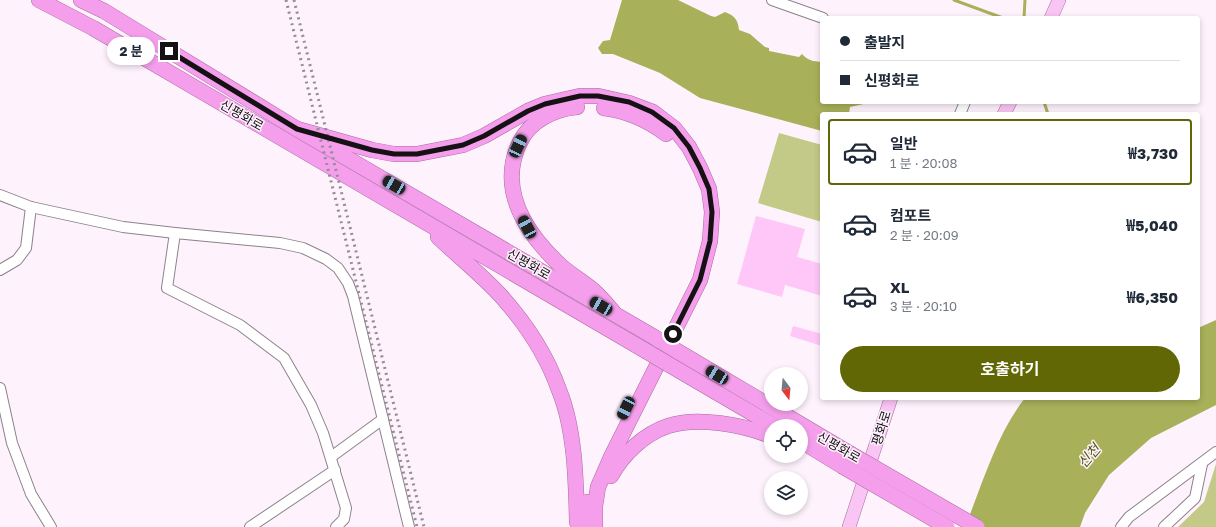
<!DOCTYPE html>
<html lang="ko">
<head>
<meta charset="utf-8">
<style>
  body { margin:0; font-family:"Golos Text","Noto Sans KR",sans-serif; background:#f2f2f3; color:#1f2937; height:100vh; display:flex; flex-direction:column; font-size:15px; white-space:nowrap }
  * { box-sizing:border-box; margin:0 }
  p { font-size:13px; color:#747a83 }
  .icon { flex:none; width:22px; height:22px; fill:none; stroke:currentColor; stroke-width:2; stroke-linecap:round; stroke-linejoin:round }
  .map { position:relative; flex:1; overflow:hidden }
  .panel { position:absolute; left:820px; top:112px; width:380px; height:288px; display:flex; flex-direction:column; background:#fff; border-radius:4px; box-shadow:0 2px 6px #0003 }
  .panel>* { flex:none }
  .banner { position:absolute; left:820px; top:16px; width:380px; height:88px; border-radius:4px; box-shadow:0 2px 6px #0003; display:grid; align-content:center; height:88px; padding:0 20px; background:#fff }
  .needle { width:26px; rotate:164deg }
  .fabs { position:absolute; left:764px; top:367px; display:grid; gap:8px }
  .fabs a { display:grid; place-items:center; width:44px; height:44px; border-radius:50%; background:#fff; box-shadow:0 2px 6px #0003; font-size:20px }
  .end { position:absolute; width:18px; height:18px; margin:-9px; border:5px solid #151115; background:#fff; box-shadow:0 0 0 2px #fff }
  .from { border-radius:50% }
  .bubble { position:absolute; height:28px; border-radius:14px; background:#fff; box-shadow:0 2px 6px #0003; font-size:13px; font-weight:700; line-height:28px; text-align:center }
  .car { position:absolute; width:12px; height:24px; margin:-12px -6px; border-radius:5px; box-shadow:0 0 3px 1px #0007; background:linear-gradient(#222 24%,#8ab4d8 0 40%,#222 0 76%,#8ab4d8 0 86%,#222 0) }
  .banner b { display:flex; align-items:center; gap:14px; height:38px; font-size:15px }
  .banner b+b { border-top:1px solid #e0e1e3 }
  .banner i { width:10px; height:10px; background:#1f2937 }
  ul { padding:7px 0 0; list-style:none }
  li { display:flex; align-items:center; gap:12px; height:66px; margin:0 8px 6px; padding:0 12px; border:2px solid transparent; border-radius:4px }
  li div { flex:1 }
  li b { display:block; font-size:15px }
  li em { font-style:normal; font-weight:700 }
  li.on { border-color:#626706 }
  li>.icon { width:36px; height:36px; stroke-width:1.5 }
  .action { display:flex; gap:8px; margin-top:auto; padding:8px 20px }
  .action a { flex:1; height:46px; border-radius:24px; background:#626706; color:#fff; font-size:16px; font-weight:700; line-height:46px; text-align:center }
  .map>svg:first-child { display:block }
  .green { fill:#c3ca88 }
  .water { fill:#a8b05a }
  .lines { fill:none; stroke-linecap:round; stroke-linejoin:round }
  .stream { stroke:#a8b05a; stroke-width:3 }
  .building { fill:#ffc7f8 }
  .minor-casing { stroke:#8d828b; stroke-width:12 }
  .major-casing { stroke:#a76da1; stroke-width:14 }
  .highway-casing { stroke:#a76da1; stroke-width:16 }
  .minor { stroke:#fff; stroke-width:10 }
  .major { stroke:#f9c5f4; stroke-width:13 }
  .highway { stroke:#f59fec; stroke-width:15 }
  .rail { stroke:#958d94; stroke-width:3; stroke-dasharray:2 4; stroke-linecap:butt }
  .highway-bridge-casing { stroke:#a76da1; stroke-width:16; stroke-linecap:butt }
  .highway-bridge { stroke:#f59fec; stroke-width:15 }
  .route { stroke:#151115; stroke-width:5 }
  .labels { text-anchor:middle; stroke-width:3; stroke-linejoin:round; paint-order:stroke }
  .street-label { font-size:13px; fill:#151115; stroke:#fef2fc }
  .water-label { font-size:14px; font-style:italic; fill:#525617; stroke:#fef2fc }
</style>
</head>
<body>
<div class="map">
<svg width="1216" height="527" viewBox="0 0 1216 527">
  <rect width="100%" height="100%" fill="#fef2fc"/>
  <g class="green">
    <path d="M 779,133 L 822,145 L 822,222 L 758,203 Z"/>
    <path d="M 1216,464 L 1216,527 L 1178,527 L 1204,502 Z"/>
  </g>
  <g class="water">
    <path d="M 622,0 L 678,0 L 711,16 L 715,17 L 725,12 C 735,16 738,20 739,30 L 750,34 L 765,47 L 769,48 L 769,51 L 799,57 L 802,54 C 808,61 813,61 822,62 L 822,102 L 869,102 L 868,103 L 850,107 L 849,114 L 822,114 L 822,131 L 700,98 L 660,73 L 613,54 L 602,54 L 598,48 L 603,41 L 610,40 Z"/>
    <path d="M 1216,320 L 1216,405 L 1151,438 L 1109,475 L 1085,513 L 1080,527 L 965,527 C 982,485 997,433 1025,398 L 1198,398 L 1198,328 Z"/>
  </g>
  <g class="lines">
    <g class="stream">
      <path d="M 954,0 L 1003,18"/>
      <path d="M 1024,18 L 1025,0"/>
      <path d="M 1044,102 L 1048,114"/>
    </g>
  </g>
  <g class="building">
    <path d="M 756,216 L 805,229 L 797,257 L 822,264 L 822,296 L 785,285 L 782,297 L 737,284 Z"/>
    <path d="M 793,326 L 822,334 L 822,346 L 790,336 Z"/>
  </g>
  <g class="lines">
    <defs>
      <g id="minor">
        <path d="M 772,0 L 823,18"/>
        <path d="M 960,114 L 965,102"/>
        <path d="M 0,195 L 31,207 L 123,227 L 175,233 L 280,243 L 303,248 L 326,259 L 338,268 L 348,283 L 353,296 L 409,527"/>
        <path d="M 175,233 L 167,288 L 240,325 L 284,358 L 311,405 L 323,433 L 346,508 L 344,519 L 336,527"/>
        <path d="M 0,270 L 17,260 L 26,248 L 31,207"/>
        <path d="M 0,388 L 12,443 L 31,494 L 51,527"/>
        <path d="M 331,457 L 383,419"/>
        <path d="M 250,527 L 335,470"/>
        <path d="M 1121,527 L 1129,517 L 1216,452"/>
        <path d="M 1164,527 L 1195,498 L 1202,464"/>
      </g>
      <g id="major">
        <path d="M 1051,18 L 1059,0"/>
        <path d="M 1004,114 L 1010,102"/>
        <path d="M 849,527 L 891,398"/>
      </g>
      <g id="highway">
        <path d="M 39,0 L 93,28 L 646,351"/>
        <path d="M 81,0 L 104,11 L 297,129 L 654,337"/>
        <path d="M 577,107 C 554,109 530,121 520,142 C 497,189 526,233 560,265 C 571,275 584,282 594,291 C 602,298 608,306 615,314"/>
        <path d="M 604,108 C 627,111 648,120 666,134"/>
        <path d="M 297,129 L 372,150 L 394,154 L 417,154 L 463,145 L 484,136 L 528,111 L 545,104 L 580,96 L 598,96 L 629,103 L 653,112 L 674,128 L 689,147 L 700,168 L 709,189 L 712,212 L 710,241 L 700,280 L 612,455 L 598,487 L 595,506 L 595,527"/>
        <path d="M 438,237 C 459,257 482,275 502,297 C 526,324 547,356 559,390 C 575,429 576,480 577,522"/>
        <path d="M 677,351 L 849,453"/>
        <path d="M 668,364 L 774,426"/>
        <path d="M 801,441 L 842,466"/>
        <path d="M 611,476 C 623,454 644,434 668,426 C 697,416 743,425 771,436"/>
        <path d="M 583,527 L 587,502"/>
      </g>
    </defs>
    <use href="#minor" class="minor-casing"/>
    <use href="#major" class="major-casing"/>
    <use href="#highway" class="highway-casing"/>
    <use href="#minor" class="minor"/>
    <use href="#major" class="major"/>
    <use href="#highway" class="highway"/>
    <g class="rail">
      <path d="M 286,0 L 417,527"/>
      <path d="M 294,0 L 424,527"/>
    </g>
    <defs>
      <g id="highway-bridge">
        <path d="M 654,337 L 677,351"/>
        <path d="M 646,351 L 668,364"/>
        <path d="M 849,453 L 977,527"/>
        <path d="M 842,466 L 947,527"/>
      </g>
    </defs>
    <use href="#highway-bridge" class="highway-bridge-casing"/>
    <use href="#highway-bridge" class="highway-bridge"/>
  </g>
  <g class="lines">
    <path class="route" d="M 169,51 L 297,129 L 372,150 L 394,154 L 417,154 L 463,145 L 484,136 L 528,111 L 545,104 L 580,96 L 598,96 L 629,102 L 652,112 L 674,128 L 689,147 L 700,168 L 709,189 L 712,212 L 710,241 L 700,280 L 673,334"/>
  </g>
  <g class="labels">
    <g class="street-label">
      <text transform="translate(242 115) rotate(30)" y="5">신평화로</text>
      <text transform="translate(529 264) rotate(30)" y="5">신평화로</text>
      <text transform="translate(881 428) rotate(-72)" y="5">평화로</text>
      <text transform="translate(839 447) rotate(30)" y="5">신평화로</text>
    </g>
    <g class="water-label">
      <text transform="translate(1089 456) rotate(-49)" y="5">신천</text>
    </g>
  </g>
</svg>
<div class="fabs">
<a><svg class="needle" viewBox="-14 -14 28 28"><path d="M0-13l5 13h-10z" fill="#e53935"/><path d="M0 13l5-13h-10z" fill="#747a83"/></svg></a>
<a><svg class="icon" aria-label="locate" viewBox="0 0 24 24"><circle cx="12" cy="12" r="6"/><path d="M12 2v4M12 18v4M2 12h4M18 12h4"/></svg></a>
<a><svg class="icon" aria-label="layers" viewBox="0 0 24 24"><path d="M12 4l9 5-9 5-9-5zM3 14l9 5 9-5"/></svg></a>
</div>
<i class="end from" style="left:673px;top:334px"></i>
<i class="end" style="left:169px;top:51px"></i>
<div class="bubble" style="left:107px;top:37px;width:48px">2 분</div>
<i class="car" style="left:518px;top:146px;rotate:25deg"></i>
<i class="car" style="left:394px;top:185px;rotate:300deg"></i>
<i class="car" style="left:527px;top:227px;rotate:332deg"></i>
<i class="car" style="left:601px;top:306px;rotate:300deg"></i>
<i class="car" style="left:717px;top:375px;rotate:301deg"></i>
<i class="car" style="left:626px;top:408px;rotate:206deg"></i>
<div class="banner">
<b><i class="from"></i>출발지</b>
<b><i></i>신평화로</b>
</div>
<section class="panel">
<ul>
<li class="on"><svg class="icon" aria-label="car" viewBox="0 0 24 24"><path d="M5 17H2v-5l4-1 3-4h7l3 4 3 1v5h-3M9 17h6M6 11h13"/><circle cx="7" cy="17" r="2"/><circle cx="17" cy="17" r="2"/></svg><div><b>일반</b><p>1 분 · 20:08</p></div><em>₩3,730</em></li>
<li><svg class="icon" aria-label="car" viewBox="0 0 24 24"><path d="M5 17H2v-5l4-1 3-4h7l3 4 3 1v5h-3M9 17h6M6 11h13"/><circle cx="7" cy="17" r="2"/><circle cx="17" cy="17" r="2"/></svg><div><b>컴포트</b><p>2 분 · 20:09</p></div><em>₩5,040</em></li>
<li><svg class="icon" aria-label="car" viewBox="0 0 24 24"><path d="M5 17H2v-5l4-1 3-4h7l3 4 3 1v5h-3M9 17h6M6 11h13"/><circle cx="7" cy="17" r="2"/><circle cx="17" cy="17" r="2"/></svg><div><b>XL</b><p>3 분 · 20:10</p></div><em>₩6,350</em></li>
</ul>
<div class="action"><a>호출하기</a></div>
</section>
</div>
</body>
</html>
